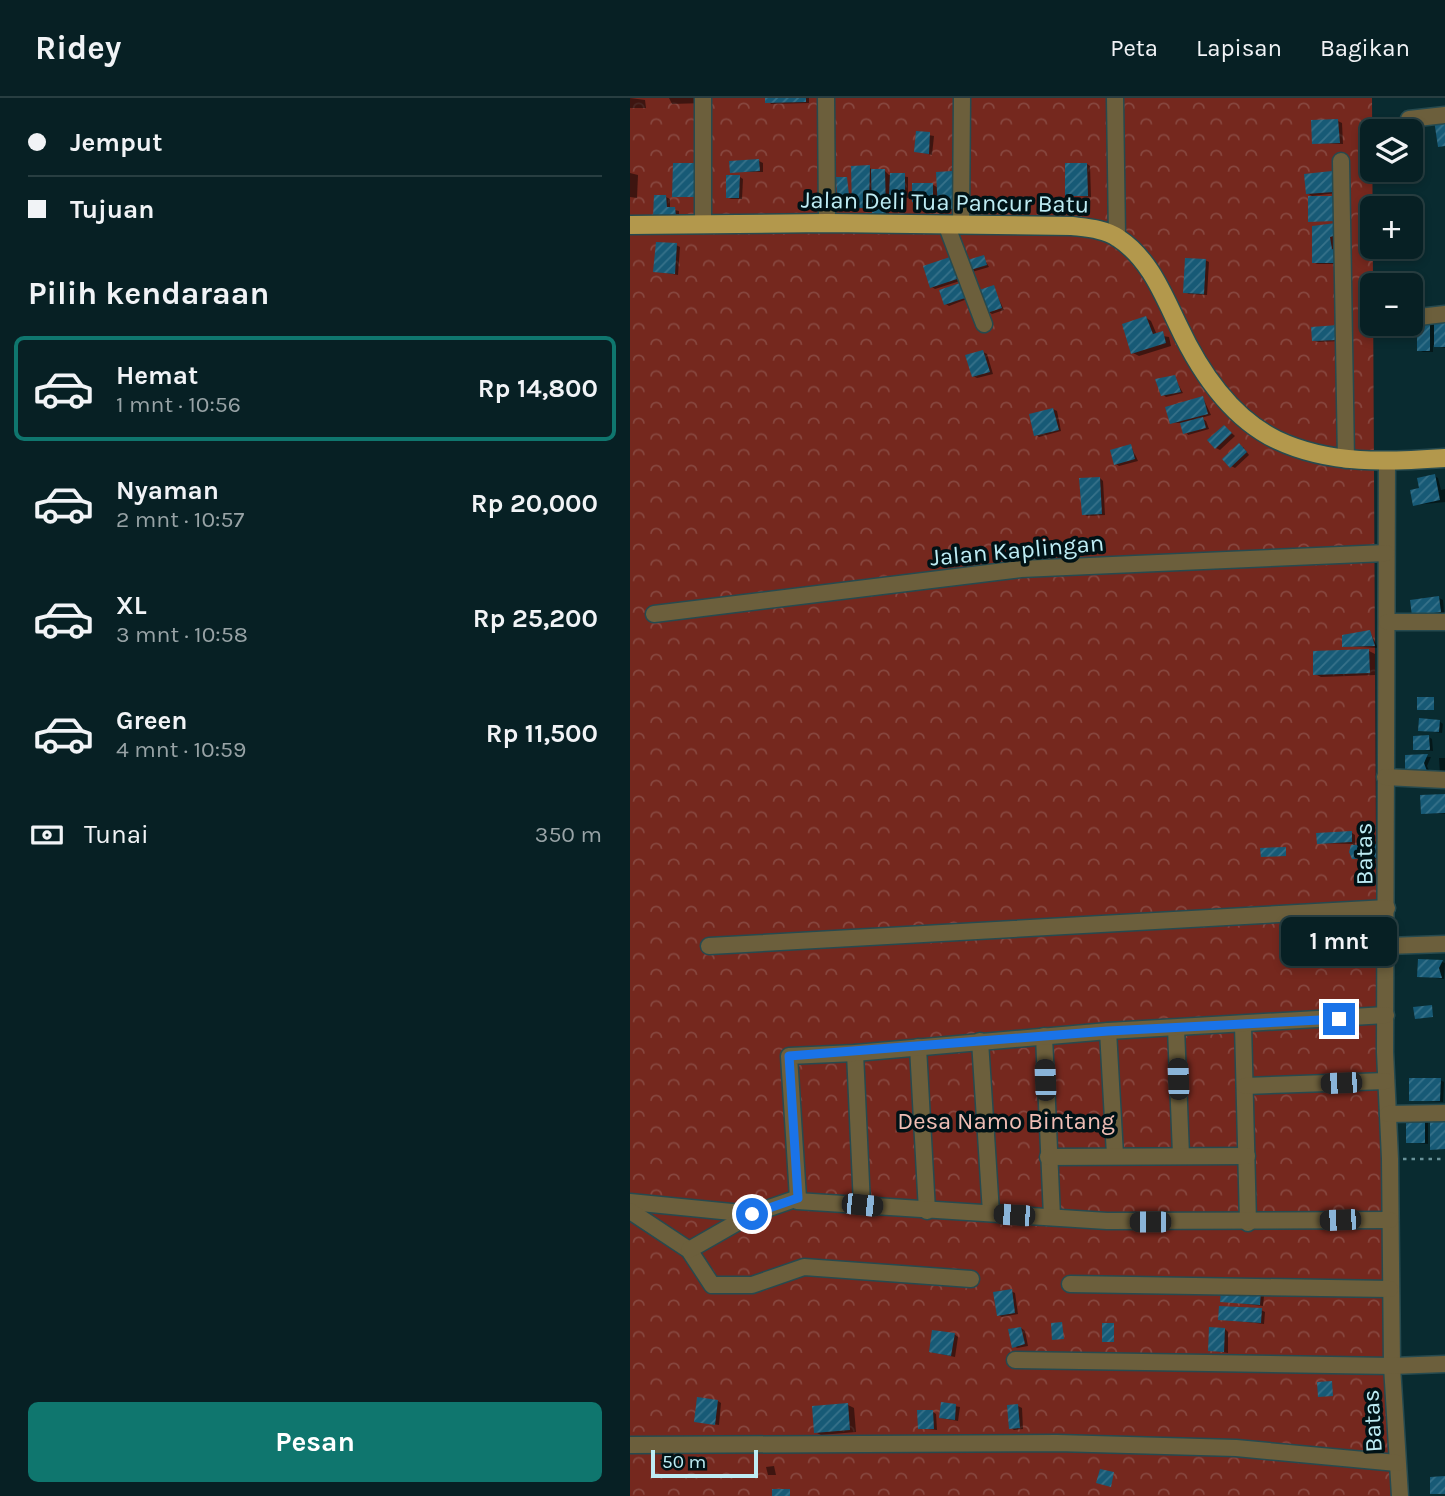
<!DOCTYPE html>
<html lang="id">
<head>
<meta charset="utf-8">
<style>
  body { margin:0; font-family:Karla,sans-serif; background:#10282c; color:#f1f3f6; height:100vh; display:flex; flex-direction:column; font-size:26px; white-space:nowrap }
  * { box-sizing:border-box; margin:0 }
  p { font-size:23px; color:#98a3a6 }
  .icon { flex:none; width:38px; height:38px; fill:none; stroke:currentColor; stroke-width:2; stroke-linecap:round; stroke-linejoin:round }
  .map { position:relative; flex:1; overflow:hidden }
  .drawer { display:flex; flex-direction:column; background:#072024; width:630px }
  .drawer>* { flex:none }
  .banner { display:grid; align-content:center; height:154px; padding:0 28px; background:#072024 }
  .fabs { position:absolute; left:730px; top:21px; display:grid; gap:14px }
  .fabs a { display:grid; place-items:center; width:63px; height:63px; border-radius:10px; background:#072024; box-shadow:0 4px 10px #0003,0 0 0 2px #283e41; font-size:35px }
  .scale { position:absolute; left:21px; bottom:18px; width:107px; box-sizing:border-box; padding-left:7px; border:4px solid #bdecf4; border-top:0; font-size:19px; line-height:24px; white-space:nowrap; color:#bdecf4; -webkit-text-stroke:5px #001216; paint-order:stroke }
  .end { position:absolute; width:32px; height:32px; margin:-16px; border:9px solid #1a73e8; background:#fff; box-shadow:0 0 0 4px #fff }
  .from { border-radius:50% }
  .bubble { position:absolute; height:49px; border-radius:10px; background:#072024; box-shadow:0 4px 10px #0003,0 0 0 2px #283e41; font-size:23px; font-weight:700; line-height:49px; text-align:center }
  .car { position:absolute; width:21px; height:42px; margin:-21px -10px; border-radius:9px; box-shadow:0 0 5px 2px #0007; background:linear-gradient(#222 24%,#8ab4d8 0 40%,#222 0 76%,#8ab4d8 0 86%,#222 0) }
  .banner b { display:flex; align-items:center; gap:24px; height:66px; font-size:26px }
  .banner b+b { border-top:2px solid #283e41 }
  .banner i { width:18px; height:18px; background:#f1f3f6 }
  ul { padding:0; list-style:none }
  li { display:flex; align-items:center; gap:21px; height:105px; margin:0 14px 10px; padding:0 14px; border:4px solid transparent; border-radius:10px }
  li div { flex:1 }
  li b { display:block; font-size:26px }
  li em { font-style:normal; font-weight:700 }
  li.current { border-color:#0f766e }
  li>.icon { width:63px; height:63px; stroke-width:1.5 }
  h2 { padding:0 28px; font-size:32px; line-height:84px }
  .pay { display:flex; align-items:center; gap:18px; height:77px; padding:0 28px; font-size:26px }
  .pay p { margin-inline-start:auto }
  .button { display:flex; gap:14px; margin-top:auto; padding:14px 28px }
  .button a { flex:1; height:80px; border-radius:10px; background:#0f766e; color:#fff; font-size:28px; font-weight:700; line-height:80px; text-align:center }
  header { display:flex; align-items:center; gap:42px; box-sizing:border-box; height:98px; padding:0 35px; background:#072024; border-bottom:2px solid #283e41 }
  header strong { font-size:33px }
  nav { display:flex; gap:38px; margin-inline-start:auto; font-size:24px }
  main { display:flex; flex:1; min-height:0 }
  .map>svg:first-child { display:block }
  .forest { fill:url(#forest-crowns) }
  .shadow { fill:#0007 }
  .building { fill:url(#building-hatch) }
  .lines { fill:none; stroke-linecap:round; stroke-linejoin:round }
  .minor-casing { stroke:#264a4f; stroke-width:19 }
  .major-casing { stroke:#264a4f; stroke-width:21 }
  .path { stroke:#699299; stroke-width:2.5; stroke-dasharray:3.5 5; stroke-linecap:butt }
  .minor { stroke:#6c5f3c; stroke-width:16 }
  .major { stroke:#b3984c; stroke-width:18 }
  .route { stroke:#1a73e8; stroke-width:9 }
  .labels { text-anchor:middle; stroke-width:7; stroke-linejoin:round; paint-order:stroke }
  .street-label { font-size:24px; fill:#bdecf4; stroke:#001216 }
  .park-label { font-size:24px; fill:#f0beb5; stroke:#001216 }
</style>
</head>
<body>
<header>
<strong>Ridey</strong>
<nav><a>Peta</a><a>Lapisan</a><a>Bagikan</a></nav>
</header>
<main>
<section class="drawer">
<div class="banner">
<b><i class="from"></i>Jemput</b>
<b><i></i>Tujuan</b>
</div>
<h2>Pilih kendaraan</h2>
<ul>
<li class="current"><svg class="icon" aria-label="car" viewBox="0 0 24 24"><path d="M5 17H2v-5l4-1 3-4h7l3 4 3 1v5h-3M9 17h6M6 11h13"/><circle cx="7" cy="17" r="2"/><circle cx="17" cy="17" r="2"/></svg><div><b>Hemat</b><p>1 mnt · 10:56</p></div><em>Rp 14,800</em></li>
<li><svg class="icon" aria-label="car" viewBox="0 0 24 24"><path d="M5 17H2v-5l4-1 3-4h7l3 4 3 1v5h-3M9 17h6M6 11h13"/><circle cx="7" cy="17" r="2"/><circle cx="17" cy="17" r="2"/></svg><div><b>Nyaman</b><p>2 mnt · 10:57</p></div><em>Rp 20,000</em></li>
<li><svg class="icon" aria-label="car" viewBox="0 0 24 24"><path d="M5 17H2v-5l4-1 3-4h7l3 4 3 1v5h-3M9 17h6M6 11h13"/><circle cx="7" cy="17" r="2"/><circle cx="17" cy="17" r="2"/></svg><div><b>XL</b><p>3 mnt · 10:58</p></div><em>Rp 25,200</em></li>
<li><svg class="icon" aria-label="car" viewBox="0 0 24 24"><path d="M5 17H2v-5l4-1 3-4h7l3 4 3 1v5h-3M9 17h6M6 11h13"/><circle cx="7" cy="17" r="2"/><circle cx="17" cy="17" r="2"/></svg><div><b>Green</b><p>4 mnt · 10:59</p></div><em>Rp 11,500</em></li>
</ul>
<div class="pay"><svg class="icon" aria-label="cash" viewBox="0 0 24 24"><path d="M3 7h18v10H3z"/><circle cx="12" cy="12" r="2"/></svg>Tunai<p>350 m</p></div>
<div class="button"><a>Pesan</a></div>
</section>
<div class="map">
<svg width="815" height="1398" viewBox="0 0 815 1398">
  <defs>
    <pattern id="forest-crowns" width="20" height="18" patternUnits="userSpaceOnUse" patternTransform="scale(1.75)"><rect width="20" height="18" fill="#75281e"/><path d="M2 6a3 3 0 1 1 6 0M12 15a3 3 0 1 1 6 0" fill="none" stroke="#87473f"/></pattern>
    <pattern id="building-hatch" width="6" height="6" patternUnits="userSpaceOnUse" patternTransform="scale(1.75)"><rect width="6" height="6" fill="#175a76"/><path d="M-1 1l2-2M0 6l6-6M5 7l2-2" fill="none" stroke="#37728a"/></pattern>
  </defs>
  <rect width="100%" height="100%" fill="#092b30"/>
  <path class="forest" d="M 0,0 L 742,0 L 746,746 L 765,1398 L 0,1398 Z"/>
  <g class="shadow">
    <path d="M 0,0 L 15,2 L 16,10 L 0,10 Z"/>
    <path d="M 39,0 L 74,0 L 74,5 L 42,6 Z"/>
    <path d="M 137,0 L 179,0 L 179,5 L 141,6 Z"/>
    <path d="M 708,23 L 712,25 L 713,46 L 684,45 Z"/>
    <path d="M 287,35 L 304,38 L 302,57 L 286,53 Z"/>
    <path d="M 129,63 L 133,65 L 133,74 L 102,74 Z"/>
    <path d="M 457,66 L 460,68 L 461,99 L 436,97 Z"/>
    <path d="M 239,69 L 243,73 L 255,73 L 259,77 L 278,79 L 278,100 L 259,96 L 259,118 L 247,117 L 243,111 L 224,109 Z"/>
    <path d="M 0,75 L 8,77 L 7,100 L 0,99 Z"/>
    <path d="M 321,75 L 325,77 L 327,112 L 313,113 L 309,104 L 284,103 L 302,86 L 308,90 Z"/>
    <path d="M 702,75 L 706,77 L 707,95 L 682,98 L 677,95 Z"/>
    <path d="M 110,79 L 113,81 L 112,101 L 101,101 L 97,99 Z"/>
    <path d="M 36,99 L 40,101 L 40,111 L 49,113 L 49,119 L 29,120 Z"/>
    <path d="M 705,127 L 710,138 L 703,140 L 710,166 L 687,166 L 683,164 Z"/>
    <path d="M 46,147 L 50,149 L 48,177 L 25,173 Z"/>
    <path d="M 353,159 L 359,169 L 342,174 L 336,164 Z"/>
    <path d="M 320,161 L 330,183 L 305,191 L 302,189 Z"/>
    <path d="M 575,162 L 579,164 L 577,197 L 559,196 L 555,194 Z"/>
    <path d="M 329,187 L 337,201 L 319,208 L 316,206 Z"/>
    <path d="M 363,189 L 374,212 L 362,216 L 359,214 Z"/>
    <path d="M 515,219 L 521,223 L 527,237 L 539,239 L 541,248 L 509,258 L 503,255 Z"/>
    <path d="M 799,222 L 815,223 L 815,250 L 803,247 L 803,254 L 793,254 L 789,252 Z"/>
    <path d="M 683,231 L 712,243 L 687,244 L 684,242 Z"/>
    <path d="M 353,254 L 357,256 L 363,276 L 347,280 L 343,278 Z"/>
    <path d="M 544,279 L 553,295 L 536,299 L 532,296 Z"/>
    <path d="M 573,300 L 581,317 L 571,320 L 576,323 L 579,331 L 558,337 L 552,325 L 542,325 Z"/>
    <path d="M 423,311 L 427,313 L 431,333 L 409,339 L 406,337 Z"/>
    <path d="M 595,329 L 605,338 L 590,352 L 586,350 Z"/>
    <path d="M 501,348 L 508,363 L 489,368 L 486,366 Z"/>
    <path d="M 613,349 L 619,357 L 605,370 L 601,368 Z"/>
    <path d="M 804,378 L 808,380 L 811,392 L 815,391 L 815,404 L 785,407 L 791,391 Z"/>
    <path d="M 470,380 L 473,383 L 475,417 L 457,418 L 453,416 Z"/>
    <path d="M 809,500 L 813,502 L 814,515 L 787,519 Z"/>
    <path d="M 740,534 L 748,550 L 714,548 Z"/>
    <path d="M 739,553 L 745,556 L 745,577 L 691,579 L 685,576 Z"/>
    <path d="M 809,623 L 813,626 L 812,635 L 790,632 Z"/>
    <path d="M 799,639 L 802,641 L 803,653 L 785,651 Z"/>
    <path d="M 776,658 L 801,659 L 797,668 L 801,677 Z"/>
    <path d="M 809,660 L 815,660 L 815,678 L 810,676 Z"/>
    <path d="M 815,697 L 815,716 L 793,715 Z"/>
    <path d="M 722,735 L 725,737 L 725,748 L 749,749 L 749,761 L 723,760 L 720,754 L 723,746 L 689,745 Z"/>
    <path d="M 812,864 L 815,865 L 814,881 L 789,878 Z"/>
    <path d="M 810,982 L 814,984 L 813,1004 L 781,1002 Z"/>
    <path d="M 794,1020 L 798,1022 L 798,1046 L 778,1044 Z"/>
    <path d="M 381,1193 L 385,1195 L 388,1216 L 372,1219 L 368,1217 Z"/>
    <path d="M 631,1196 L 634,1198 L 633,1208 L 592,1203 Z"/>
    <path d="M 631,1212 L 635,1214 L 634,1226 L 590,1221 Z"/>
    <path d="M 391,1230 L 395,1233 L 398,1248 L 387,1250 L 384,1248 Z"/>
    <path d="M 595,1231 L 598,1234 L 598,1255 L 580,1252 Z"/>
    <path d="M 324,1236 L 328,1239 L 325,1259 L 301,1254 Z"/>
    <path d="M 88,1303 L 91,1305 L 89,1327 L 66,1323 Z"/>
    <path d="M 313,1306 L 330,1309 L 328,1323 L 311,1320 Z"/>
    <path d="M 218,1307 L 224,1310 L 226,1334 L 191,1337 L 185,1334 Z"/>
    <path d="M 388,1308 L 392,1310 L 393,1331 L 384,1332 L 381,1330 Z"/>
    <path d="M 303,1314 L 306,1316 L 307,1332 L 290,1330 Z"/>
    <path d="M 144,1368 L 146,1377 L 138,1377 L 136,1369 Z"/>
  </g>
  <g class="building">
    <path d="M 135,0 L 176,0 L 176,4 L 135,5 Z"/>
    <path d="M 815,20 L 815,48 L 808,49 L 804,22 Z"/>
    <path d="M 708,21 L 710,45 L 682,46 L 681,22 Z"/>
    <path d="M 286,33 L 300,34 L 299,56 L 284,54 Z"/>
    <path d="M 129,61 L 130,73 L 100,75 L 99,63 Z"/>
    <path d="M 43,65 L 66,65 L 66,99 L 42,99 Z"/>
    <path d="M 435,65 L 457,65 L 458,98 L 435,98 Z"/>
    <path d="M 240,67 L 239,110 L 222,110 L 221,68 Z"/>
    <path d="M 241,71 L 255,71 L 256,117 L 242,116 Z"/>
    <path d="M 322,73 L 324,111 L 308,112 L 306,74 Z"/>
    <path d="M 702,73 L 704,94 L 676,96 L 674,76 Z"/>
    <path d="M 260,75 L 275,75 L 275,99 L 259,99 Z"/>
    <path d="M 96,77 L 110,77 L 109,100 L 96,100 Z"/>
    <path d="M 206,79 L 217,79 L 219,97 L 207,97 Z"/>
    <path d="M 282,85 L 303,85 L 303,103 L 282,104 Z"/>
    <path d="M 24,97 L 36,97 L 37,109 L 45,109 L 46,118 L 23,119 Z"/>
    <path d="M 678,98 L 705,98 L 705,123 L 678,124 Z"/>
    <path d="M 706,125 L 707,137 L 700,139 L 702,151 L 707,153 L 706,165 L 682,165 L 682,128 Z"/>
    <path d="M 26,144 L 47,145 L 45,176 L 23,174 Z"/>
    <path d="M 354,157 L 357,167 L 337,173 L 334,163 Z"/>
    <path d="M 320,159 L 327,181 L 300,190 L 293,168 Z"/>
    <path d="M 555,160 L 576,161 L 574,196 L 553,195 Z"/>
    <path d="M 330,185 L 335,200 L 314,207 L 309,192 Z"/>
    <path d="M 364,187 L 372,210 L 357,215 L 349,192 Z"/>
    <path d="M 516,218 L 523,236 L 533,233 L 536,245 L 501,256 L 492,226 Z"/>
    <rect x="787" y="220" width="13" height="33"/>
    <rect x="804" y="221" width="11" height="28"/>
    <path d="M 708,227 L 709,242 L 682,243 L 681,229 Z"/>
    <path d="M 353,252 L 360,274 L 342,279 L 335,257 Z"/>
    <path d="M 545,277 L 551,294 L 531,298 L 525,281 Z"/>
    <path d="M 573,298 L 578,316 L 540,326 L 535,309 Z"/>
    <path d="M 423,310 L 429,332 L 404,338 L 399,316 Z"/>
    <path d="M 573,319 L 576,330 L 553,336 L 550,325 Z"/>
    <path d="M 594,327 L 602,335 L 585,351 L 577,342 Z"/>
    <path d="M 609,345 L 617,354 L 600,370 L 592,361 Z"/>
    <path d="M 501,346 L 505,361 L 484,367 L 480,352 Z"/>
    <path d="M 805,376 L 810,402 L 783,408 L 780,392 L 789,390 L 787,380 Z"/>
    <path d="M 470,379 L 472,416 L 452,417 L 449,380 Z"/>
    <path d="M 809,498 L 811,514 L 782,518 L 780,502 Z"/>
    <path d="M 740,532 L 745,548 L 712,549 L 712,537 Z"/>
    <path d="M 739,551 L 740,575 L 683,577 L 683,553 Z"/>
    <rect x="787" y="599" width="17" height="13"/>
    <path d="M 789,620 L 810,622 L 809,634 L 788,633 Z"/>
    <path d="M 799,637 L 800,652 L 783,652 L 783,638 Z"/>
    <path d="M 798,656 L 794,665 L 798,676 L 775,677 L 775,657 Z"/>
    <path d="M 815,696 L 815,715 L 791,716 L 790,697 Z"/>
    <path d="M 722,733 L 722,744 L 687,746 L 686,735 Z"/>
    <path d="M 746,746 L 746,760 L 722,761 L 719,754 L 721,747 Z"/>
    <path d="M 656,749 L 656,758 L 631,759 L 630,750 Z"/>
    <path d="M 788,861 L 813,862 L 809,870 L 812,880 L 787,879 Z"/>
    <path d="M 802,907 L 803,919 L 785,921 L 783,909 Z"/>
    <path d="M 779,980 L 811,980 L 810,1003 L 779,1003 Z"/>
    <rect x="776" y="1018" width="19" height="27"/>
    <path d="M 800,1021 L 815,1021 L 815,1051 L 800,1052 Z"/>
    <path d="M 382,1191 L 385,1215 L 367,1218 L 363,1194 Z"/>
    <path d="M 591,1191 L 631,1194 L 630,1207 L 590,1204 Z"/>
    <path d="M 589,1208 L 632,1210 L 631,1225 L 588,1222 Z"/>
    <path d="M 432,1224 L 434,1241 L 422,1242 L 421,1225 Z"/>
    <rect x="472" y="1225" width="12" height="19"/>
    <path d="M 391,1229 L 395,1246 L 382,1250 L 378,1231 Z"/>
    <path d="M 579,1229 L 595,1230 L 594,1254 L 578,1253 Z"/>
    <path d="M 302,1232 L 325,1235 L 321,1258 L 299,1254 Z"/>
    <path d="M 702,1283 L 703,1298 L 688,1299 L 687,1284 Z"/>
    <path d="M 67,1299 L 88,1302 L 85,1327 L 64,1324 Z"/>
    <path d="M 311,1304 L 326,1306 L 325,1322 L 309,1320 Z"/>
    <path d="M 218,1305 L 220,1332 L 184,1335 L 182,1308 Z"/>
    <path d="M 388,1306 L 390,1330 L 379,1331 L 377,1307 Z"/>
    <path d="M 287,1312 L 303,1312 L 304,1331 L 288,1331 Z"/>
    <path d="M 470,1371 L 484,1374 L 481,1389 L 466,1385 Z"/>
    <path d="M 815,1378 L 815,1396 L 800,1396 L 800,1379 Z"/>
    <rect x="142" y="1391" width="18" height="7"/>
  </g>
  <g class="lines">
    <defs>
      <g id="minor">
        <path d="M 196,0 L 197,125"/>
        <path d="M 485,0 L 487,139"/>
        <path d="M 779,21 L 815,17"/>
        <path d="M 711,63 L 716,362"/>
        <path d="M 316,126 L 354,226"/>
        <path d="M 331,126 L 332,0"/>
        <path d="M 73,127 L 73,0"/>
        <path d="M 780,220 L 815,216"/>
        <path d="M 757,364 L 755,954 L 760,1061 L 762,1268 L 770,1398"/>
        <path d="M 24,516 L 391,471 L 756,455"/>
        <path d="M 757,524 L 815,524"/>
        <path d="M 755,679 L 815,682"/>
        <path d="M 79,848 L 757,810"/>
        <path d="M 757,848 L 815,846"/>
        <path d="M 613,927 L 618,1125"/>
        <path d="M 546,930 L 551,1057"/>
        <path d="M 478,933 L 485,1057"/>
        <path d="M 414,938 L 422,1119"/>
        <path d="M 350,943 L 361,1115"/>
        <path d="M 288,949 L 297,1113"/>
        <path d="M 225,955 L 232,1107"/>
        <path d="M 615,988 L 756,983"/>
        <path d="M 758,1016 L 815,1015"/>
        <path d="M 418,1059 L 617,1058"/>
        <path d="M 168,1100 L 159,958 L 225,955 L 478,933 L 756,917"/>
        <path d="M 0,1104 L 122,1116"/>
        <path d="M 0,1113 L 59,1152 L 82,1187 L 122,1187 L 174,1169 L 341,1181"/>
        <path d="M 59,1152 L 122,1116 L 168,1100 L 167,1103 L 477,1123 L 760,1122"/>
        <path d="M 440,1186 L 760,1191"/>
        <path d="M 385,1262 L 762,1268 L 815,1266"/>
        <path d="M 0,1347 L 427,1345 L 606,1350 L 767,1365"/>
      </g>
      <path id="major" d="M 0,127 L 197,125 L 442,128 C 458,130 475,131 488,140 C 519,160 533,196 548,227 C 569,272 601,320 647,342 C 700,367 758,364 815,360"/>
    </defs>
    <use href="#minor" class="minor-casing"/>
    <use href="#major" class="major-casing"/>
    <path class="path" d="M 773,1061 L 815,1061"/>
    <use href="#minor" class="minor"/>
    <use href="#major" class="major"/>
  </g>
  <g class="lines">
    <path class="route" d="M 122,1116 L 168,1100 L 159,958 L 478,933 L 709,921"/>
  </g>
  <g class="labels">
    <g class="street-label">
      <text transform="translate(315 104) rotate(1)" y="8">Jalan Deli Tua Pancur Batu</text>
      <text transform="translate(387 452) rotate(-5)" y="8">Jalan Kaplingan</text>
      <text transform="translate(734 756) rotate(-91)" y="8">Batas</text>
      <text transform="translate(742 1323) rotate(-93)" y="8">Batas</text>
    </g>
    <g class="park-label">
      <text x="376" y="1031">Desa Namo Bintang</text>
    </g>
  </g>
</svg>
<div class="fabs">
<a><svg class="icon" aria-label="layers" viewBox="0 0 24 24"><path d="M12 4l9 5-9 5-9-5zM3 14l9 5 9-5"/></svg></a>
<a>+</a>
<a>−</a>
</div>
<div class="scale">50 m</div>
<i class="end from" style="left:122px;top:1116px"></i>
<i class="end" style="left:709px;top:921px"></i>
<div class="bubble" style="left:651px;top:819px;width:116px">1 mnt</div>
<i class="car" style="left:548px;top:981px;rotate:358deg"></i>
<i class="car" style="left:415px;top:982px;rotate:358deg"></i>
<i class="car" style="left:711px;top:985px;rotate:268deg"></i>
<i class="car" style="left:232px;top:1107px;rotate:96deg"></i>
<i class="car" style="left:384px;top:1117px;rotate:274deg"></i>
<i class="car" style="left:710px;top:1122px;rotate:268deg"></i>
<i class="car" style="left:520px;top:1124px;rotate:270deg"></i>
</div>
</main>
</body>
</html>
